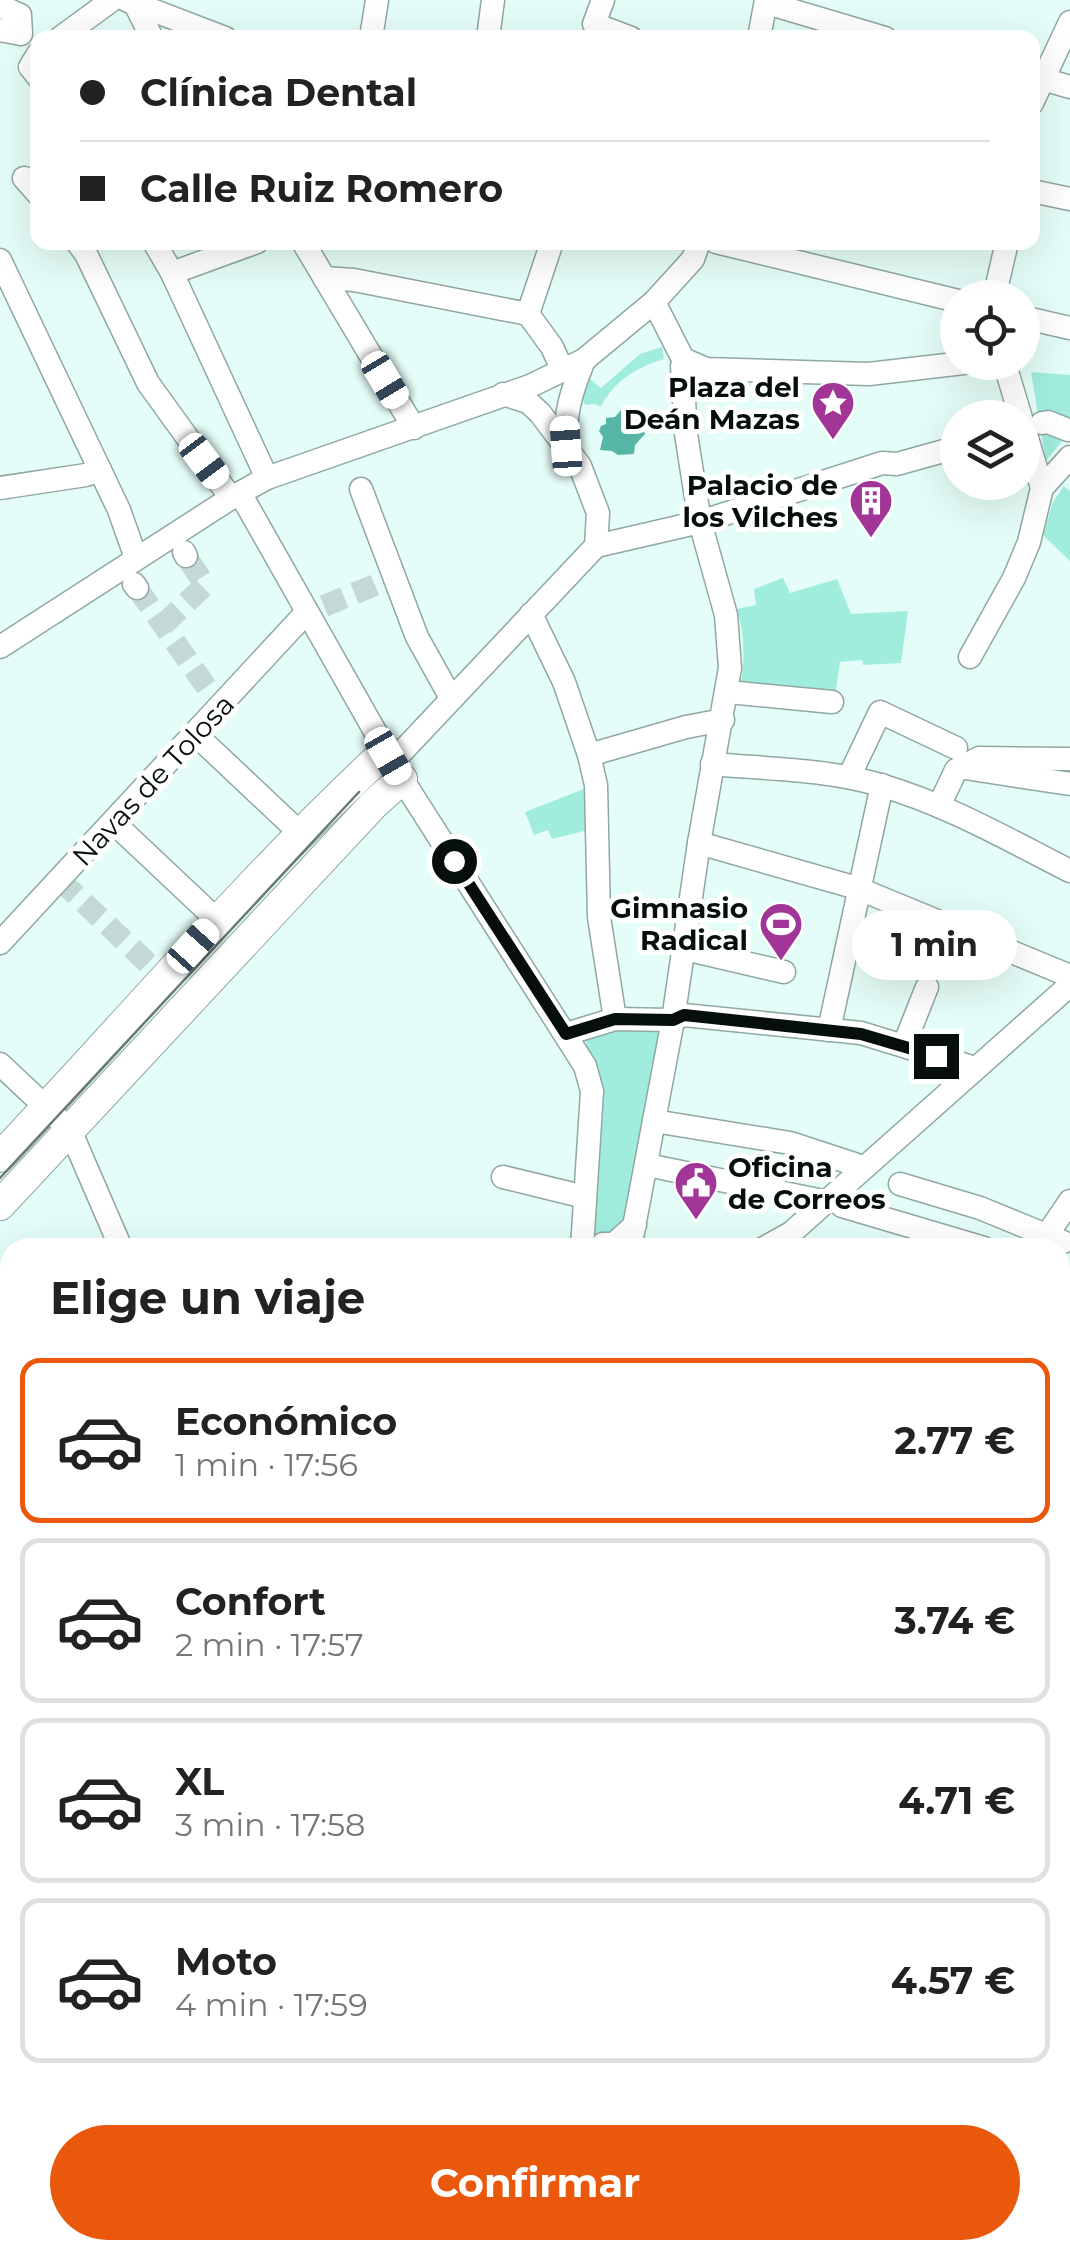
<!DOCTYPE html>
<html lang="es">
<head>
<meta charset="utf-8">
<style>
  body { margin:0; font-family:Montserrat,sans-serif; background:#f6f6f6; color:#222; height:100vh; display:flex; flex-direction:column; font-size:38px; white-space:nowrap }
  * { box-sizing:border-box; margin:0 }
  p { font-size:32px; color:#767676 }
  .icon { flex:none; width:55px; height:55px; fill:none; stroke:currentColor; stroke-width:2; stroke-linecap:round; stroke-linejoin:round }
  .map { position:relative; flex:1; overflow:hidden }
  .side { position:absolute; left:0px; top:1238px; width:1070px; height:1022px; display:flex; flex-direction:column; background:#fff; border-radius:30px 30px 0 0; box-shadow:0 10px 40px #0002 }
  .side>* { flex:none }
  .hud { position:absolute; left:30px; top:30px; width:1010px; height:220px; border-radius:20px; box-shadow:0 10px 40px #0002; display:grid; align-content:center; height:220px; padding:0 50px; background:#fff }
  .tools { position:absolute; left:940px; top:280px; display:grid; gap:20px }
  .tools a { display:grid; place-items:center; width:100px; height:100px; border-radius:50%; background:#fff; box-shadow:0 10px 40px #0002; font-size:50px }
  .end { position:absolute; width:45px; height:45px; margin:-22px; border:12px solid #070f0d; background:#fff; box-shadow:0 0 0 5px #fff }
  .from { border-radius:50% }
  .bubble { position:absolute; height:70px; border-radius:35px; background:#fff; box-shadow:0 10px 40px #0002; font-size:32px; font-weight:700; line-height:70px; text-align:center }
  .car { position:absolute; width:30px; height:60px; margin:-30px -15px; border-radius:12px; box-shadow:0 0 8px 2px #0007; background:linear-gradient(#fff 24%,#345 0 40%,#fff 0 76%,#345 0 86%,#fff 0) }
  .hud b { display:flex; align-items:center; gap:35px; height:95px; font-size:38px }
  .hud b+b { border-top:2px solid #e0e0e0 }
  .hud i { width:25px; height:25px; background:#222 }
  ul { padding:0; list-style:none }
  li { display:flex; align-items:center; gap:30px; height:165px; margin:0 20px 15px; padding:0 30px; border:5px solid #e0e0e0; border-radius:20px }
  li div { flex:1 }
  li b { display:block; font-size:38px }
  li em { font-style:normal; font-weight:700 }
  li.on { border-color:#ea580c }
  li>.icon { width:90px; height:90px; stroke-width:1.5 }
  h2 { padding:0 50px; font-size:45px; line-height:120px }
  .action { display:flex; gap:20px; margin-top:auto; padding:20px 50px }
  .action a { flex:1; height:115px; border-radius:60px; background:#ea580c; color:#fff; font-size:40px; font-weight:700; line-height:115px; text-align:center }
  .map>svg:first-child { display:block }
  .green { fill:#a0edde }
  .water { fill:#56b6a6 }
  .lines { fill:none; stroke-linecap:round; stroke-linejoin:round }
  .minor-tunnel { stroke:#c4d9d5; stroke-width:22; stroke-dasharray:22 11; stroke-linecap:butt }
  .minor-casing { stroke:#90a7a2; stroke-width:25 }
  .major-casing { stroke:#90a7a2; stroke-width:32 }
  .minor { stroke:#fff; stroke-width:22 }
  .major { stroke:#fff; stroke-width:30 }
  .tram { stroke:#6b7a77; stroke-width:2.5 }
  .route { stroke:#070f0d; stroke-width:12 }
  .labels { text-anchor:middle; stroke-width:10; stroke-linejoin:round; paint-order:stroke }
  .poi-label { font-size:28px; font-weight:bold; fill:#070f0d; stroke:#fff; text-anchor:end }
  .street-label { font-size:28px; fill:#070f0d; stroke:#fff }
</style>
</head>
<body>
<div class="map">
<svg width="1070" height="2259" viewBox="0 0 1070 2259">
  <rect width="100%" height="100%" fill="#e5fdf8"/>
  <g class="green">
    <path d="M 662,347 L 664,359 C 639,366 612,382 601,407 L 595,404 L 585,405 L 582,397 L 590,379 L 601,388 L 640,354 Z"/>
    <path d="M 1031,372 L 1070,375 L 1070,431 L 1046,461 Z"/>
    <path d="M 1064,486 L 1070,491 L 1070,561 L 1043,535 L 1053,502 Z"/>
    <path d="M 783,578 L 790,593 L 837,579 L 851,614 L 908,611 L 901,663 L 863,665 L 862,660 L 840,662 L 835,696 L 740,689 C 745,661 745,635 737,609 L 756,605 L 754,589 Z"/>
    <path d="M 589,787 L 588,830 L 552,839 L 548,830 L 534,835 L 525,812 Z"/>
    <path d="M 659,1025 L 657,1072 L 624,1247 L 588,1247 L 600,1098 L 583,1031 Z"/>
  </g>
  <path class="water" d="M 621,410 L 631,420 L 637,419 L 645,434 L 635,445 L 634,454 L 618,455 L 612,451 L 600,450 L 603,437 L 599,431 L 601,426 L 606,424 L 606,418 L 615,417 Z"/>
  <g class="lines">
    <g class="minor-tunnel">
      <path d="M 137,588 L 210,692"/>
      <path d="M 324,606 L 390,579"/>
      <path d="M 163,625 L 205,585 L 186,556"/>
      <path d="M 60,880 L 154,969"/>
    </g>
    <defs>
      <g id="minor">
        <path d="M 126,0 L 225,38"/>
        <path d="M 603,0 L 594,24 L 631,38"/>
        <path d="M 767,3 L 885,38"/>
        <path d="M 135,4 L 152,38"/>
        <path d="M 0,6 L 20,15 L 21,34 L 0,30"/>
        <path d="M 60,38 L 112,0"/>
        <path d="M 371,38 L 377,0"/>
        <path d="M 488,38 L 493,0"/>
        <path d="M 759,38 L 766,0"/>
        <path d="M 38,54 L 30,67 L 38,77"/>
        <path d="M 1032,76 L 1070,87"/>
        <path d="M 1032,103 L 1070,22"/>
        <path d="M 24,178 L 38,194"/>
        <path d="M 1032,191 L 1070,199"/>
        <path d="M 77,242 L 86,254 L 148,383 L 231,498"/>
        <path d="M 154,242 L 172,273 L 267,478"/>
        <path d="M 303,242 L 414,428"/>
        <path d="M 716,242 L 958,301"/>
        <path d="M 0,260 L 119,510 L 136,558"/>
        <path d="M 172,273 L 257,242"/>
        <path d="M 324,278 L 354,280 L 528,314"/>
        <path d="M 994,298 L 1007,242"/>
        <path d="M 654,302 L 683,359 L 706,369 L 869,374 L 972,362"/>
        <path d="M 528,314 L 552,242"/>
        <path d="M 528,314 L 552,347 L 563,371"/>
        <path d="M 1022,317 L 1070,328"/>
        <path d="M 996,362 L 1006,368 L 1042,488"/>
        <path d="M 503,394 L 528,402 L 540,413 L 580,466 L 598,513 L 596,546"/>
        <path d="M 1042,423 L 1048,422 L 1068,430"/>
        <path d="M 566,446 C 564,414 572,390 584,360"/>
        <path d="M 0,488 L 86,475 L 100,470"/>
        <path d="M 361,489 L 417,637 L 451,698"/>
        <path d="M 240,493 L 402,779 L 585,1066 L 592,1091 L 582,1248"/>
        <path d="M 596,546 L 700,522 L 882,463 L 897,464 L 958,447"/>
        <path d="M 184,552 L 186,556"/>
        <path d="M 134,584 L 137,588"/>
        <path d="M 531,614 L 564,682 L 589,755 L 596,785 L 599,917 L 615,1019"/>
        <path d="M 0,647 L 231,498 L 267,478 L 530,386 L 584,360 L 654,302 L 693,259 L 699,242"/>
        <path d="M 970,657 L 1014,578 L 1029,542 L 1042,488 L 1070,457"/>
        <path d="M 728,692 L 832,702"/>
        <path d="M 195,734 L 300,833"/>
        <path d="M 589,755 L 686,727 L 723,720"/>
        <path d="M 396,758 L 596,546"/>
        <path d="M 712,764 C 767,769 827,769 880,785 C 946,804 1009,840 1070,871"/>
        <path d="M 965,768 L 1070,784"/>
        <path d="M 849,777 L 880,712 L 956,748"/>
        <path d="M 939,806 L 956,770 L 979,758 L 1070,759"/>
        <path d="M 113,822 L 217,920"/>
        <path d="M 699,843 L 857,888 L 1070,976"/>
        <path d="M 0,943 L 304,615"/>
        <path d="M 685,949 L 784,972"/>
        <path d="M 829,1030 L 882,785"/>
        <path d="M 566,1034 L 615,1019 L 673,1020 L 684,1015 L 861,1033 L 975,1068"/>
        <path d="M 904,1045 L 927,987"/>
        <path d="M 0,1064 L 70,1130 L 121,1248"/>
        <path d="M 654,1121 L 790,1143 L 857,1165"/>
        <path d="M 647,1165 L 818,1200"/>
        <path d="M 503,1177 L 585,1197"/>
        <path d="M 900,1184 L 980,1208 L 1063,1242"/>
        <path d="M 842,1206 L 984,1248"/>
        <path d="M 1047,1235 L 1070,1201"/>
        <path d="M 603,1244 L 614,1244 L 635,1225"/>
        <path d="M 630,1248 L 673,1020 L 699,843 L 730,668 L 726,615 L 700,522 L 695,491 L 686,434 L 682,366"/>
        <path d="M 764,1248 L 791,1233 L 1070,985"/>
        <path d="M 1060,1336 L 1070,1343"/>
        <path d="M 0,1432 L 10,1440"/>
        <path d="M 1060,1435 L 1070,1440"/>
        <path d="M 0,1676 L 10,1680"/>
        <path d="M 1060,1735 L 1066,1722 L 1070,1696"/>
        <path d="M 0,1748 L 10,1720"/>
        <path d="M 0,1808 L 10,1811"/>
        <path d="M 1060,1958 L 1070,1927"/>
        <path d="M 1060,1979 L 1070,2035"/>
        <path d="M 0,2053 L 10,2051"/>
        <path d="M 0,2139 L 10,2103"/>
        <path d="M 1060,2197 L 1070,2183"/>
        <path d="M 309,2250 L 310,2259"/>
        <path d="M 545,2250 L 558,2259"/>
        <path d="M 868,2250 L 870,2259"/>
        <path d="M 54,2259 L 55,2250"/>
        <path d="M 142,2259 L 162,2250"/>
        <path d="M 275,2259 L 280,2250"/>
        <path d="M 396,2259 L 399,2250"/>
        <path d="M 574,2259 L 578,2250"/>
        <path d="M 1031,2259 L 1035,2250"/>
      </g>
      <g id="major">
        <path d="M 0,1157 C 129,1021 249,878 386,751"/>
        <path d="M 0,1205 L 374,804 L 402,779"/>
      </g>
    </defs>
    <use href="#minor" class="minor-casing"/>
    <use href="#major" class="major-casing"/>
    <use href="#minor" class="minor"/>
    <use href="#major" class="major"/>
    <path class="tram" d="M 0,1178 L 359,792"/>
  </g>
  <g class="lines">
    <path class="route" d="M 454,861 L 566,1034 L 615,1019 L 673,1020 L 684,1015 L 861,1034 L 936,1056"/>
  </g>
  <defs>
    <symbol id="sight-pin" viewBox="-11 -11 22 30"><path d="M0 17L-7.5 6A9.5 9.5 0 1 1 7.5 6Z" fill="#a13698" stroke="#fff"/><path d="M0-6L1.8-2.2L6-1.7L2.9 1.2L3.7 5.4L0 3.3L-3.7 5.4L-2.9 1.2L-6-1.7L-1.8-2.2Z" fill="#fff"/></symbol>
    <symbol id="building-pin" viewBox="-11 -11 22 30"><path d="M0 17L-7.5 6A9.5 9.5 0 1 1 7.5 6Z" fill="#a13698" stroke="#fff"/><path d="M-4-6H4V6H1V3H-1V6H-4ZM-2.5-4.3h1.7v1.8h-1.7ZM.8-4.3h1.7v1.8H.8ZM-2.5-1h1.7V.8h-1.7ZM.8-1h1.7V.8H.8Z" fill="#fff"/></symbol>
    <symbol id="stadium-pin" viewBox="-11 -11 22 30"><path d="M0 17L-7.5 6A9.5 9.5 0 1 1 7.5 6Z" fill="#a13698" stroke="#fff"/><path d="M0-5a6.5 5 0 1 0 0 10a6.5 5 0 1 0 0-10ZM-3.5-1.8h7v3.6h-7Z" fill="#fff"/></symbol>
    <symbol id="civic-pin" viewBox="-11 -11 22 30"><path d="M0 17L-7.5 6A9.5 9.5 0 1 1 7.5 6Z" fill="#a13698" stroke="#fff"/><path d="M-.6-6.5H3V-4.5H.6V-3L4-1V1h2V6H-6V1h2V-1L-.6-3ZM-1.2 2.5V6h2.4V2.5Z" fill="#fff"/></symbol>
  </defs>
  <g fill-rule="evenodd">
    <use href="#sight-pin" x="808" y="378" width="50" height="68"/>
    <use href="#building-pin" x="846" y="476" width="50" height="68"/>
    <use href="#stadium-pin" x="756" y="899" width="50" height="68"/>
    <use href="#civic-pin" x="671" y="1158" width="50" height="68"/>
  </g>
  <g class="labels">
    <g class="poi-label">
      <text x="800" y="397">Plaza del<tspan x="800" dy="32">Deán Mazas</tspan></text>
      <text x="838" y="495">Palacio de<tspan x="838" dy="32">los Vilches</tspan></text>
      <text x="748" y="918">Gimnasio<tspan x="748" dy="32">Radical</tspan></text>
      <text x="728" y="1177" text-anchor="start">Oficina<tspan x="728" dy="32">de Correos</tspan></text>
    </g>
    <g class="street-label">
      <text transform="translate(153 780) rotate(-47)" y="10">Navas de Tolosa</text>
    </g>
  </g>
</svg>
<div class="tools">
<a><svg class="icon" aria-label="locate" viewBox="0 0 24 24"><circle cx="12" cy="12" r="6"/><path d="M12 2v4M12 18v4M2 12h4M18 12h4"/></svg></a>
<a><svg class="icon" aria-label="layers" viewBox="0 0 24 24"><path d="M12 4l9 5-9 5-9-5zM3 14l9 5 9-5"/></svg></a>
</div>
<i class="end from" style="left:454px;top:861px"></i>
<i class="end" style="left:936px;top:1056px"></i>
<div class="bubble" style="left:852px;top:910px;width:165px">1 min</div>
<i class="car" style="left:385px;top:380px;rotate:149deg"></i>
<i class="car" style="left:566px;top:446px;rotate:356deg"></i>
<i class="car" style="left:204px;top:461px;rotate:143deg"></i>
<i class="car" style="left:388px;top:756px;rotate:150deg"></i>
<i class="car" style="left:193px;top:946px;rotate:42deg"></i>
<div class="hud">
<b><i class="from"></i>Clínica Dental</b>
<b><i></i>Calle Ruiz Romero</b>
</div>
<section class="side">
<h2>Elige un viaje</h2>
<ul>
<li class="on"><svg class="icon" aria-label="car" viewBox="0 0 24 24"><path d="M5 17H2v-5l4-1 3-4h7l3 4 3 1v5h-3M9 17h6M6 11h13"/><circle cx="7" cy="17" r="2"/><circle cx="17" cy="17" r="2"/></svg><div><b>Económico</b><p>1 min · 17:56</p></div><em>2.77 €</em></li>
<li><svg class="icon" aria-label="car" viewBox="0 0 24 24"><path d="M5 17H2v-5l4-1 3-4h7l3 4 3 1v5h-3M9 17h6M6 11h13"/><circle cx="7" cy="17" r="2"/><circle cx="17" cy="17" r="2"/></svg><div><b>Confort</b><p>2 min · 17:57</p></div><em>3.74 €</em></li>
<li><svg class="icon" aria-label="car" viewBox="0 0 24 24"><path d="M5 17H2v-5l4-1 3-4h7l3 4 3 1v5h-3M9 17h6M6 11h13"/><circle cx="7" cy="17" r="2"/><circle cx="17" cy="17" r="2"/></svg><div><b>XL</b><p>3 min · 17:58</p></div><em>4.71 €</em></li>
<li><svg class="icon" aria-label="car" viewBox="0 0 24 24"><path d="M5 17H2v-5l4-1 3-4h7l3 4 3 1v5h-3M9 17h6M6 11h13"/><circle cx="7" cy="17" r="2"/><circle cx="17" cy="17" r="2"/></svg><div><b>Moto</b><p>4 min · 17:59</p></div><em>4.57 €</em></li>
</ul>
<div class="action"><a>Confirmar</a></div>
</section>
</div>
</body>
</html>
